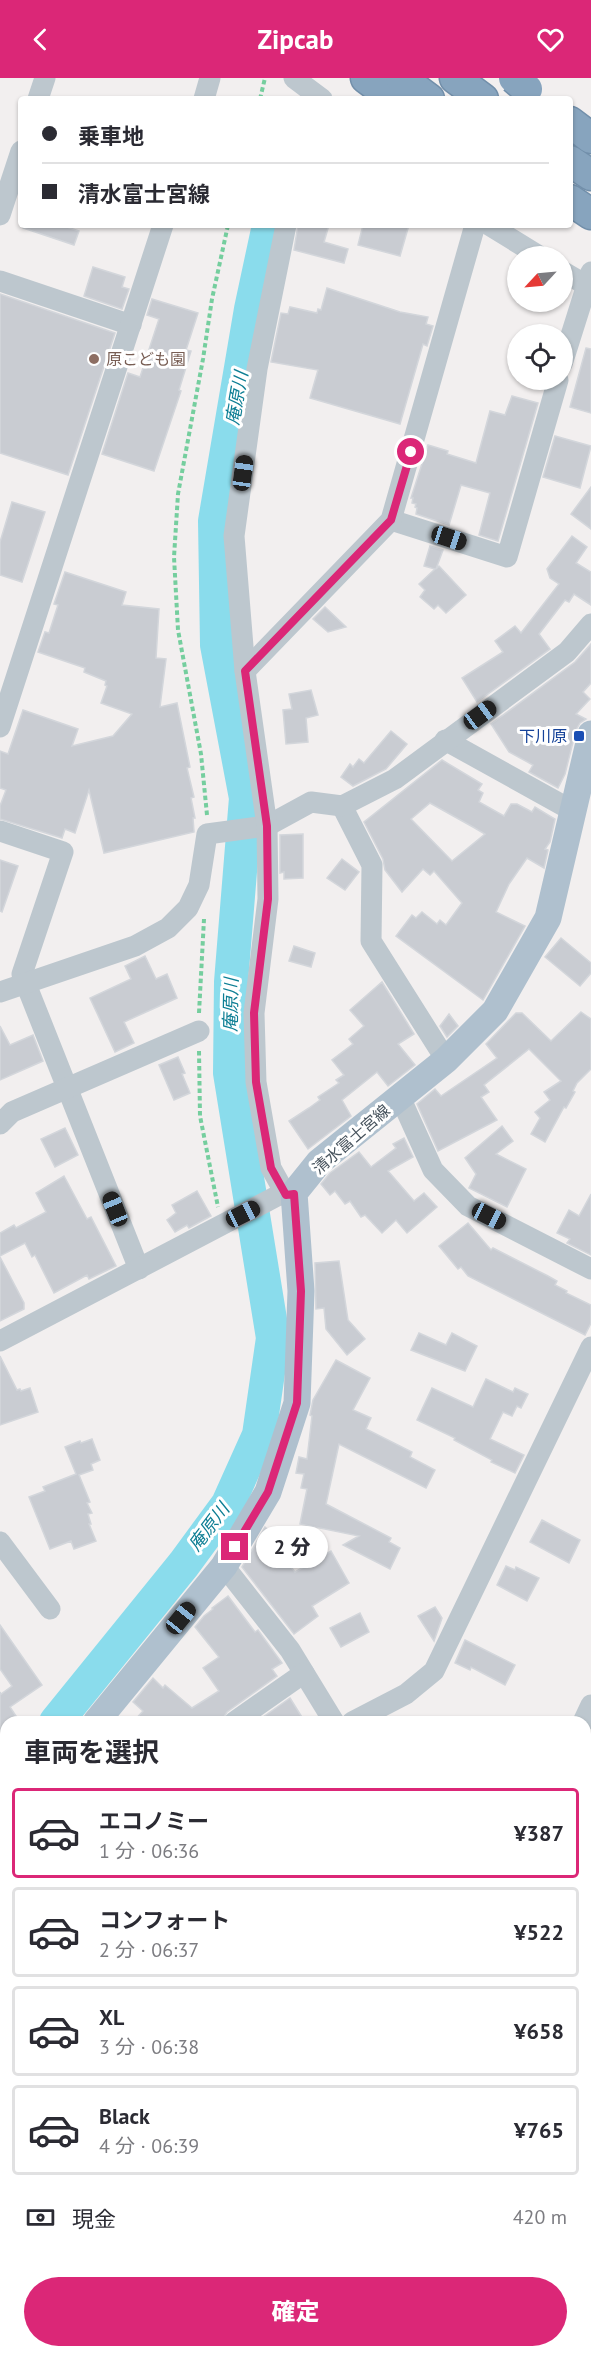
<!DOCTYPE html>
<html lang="ja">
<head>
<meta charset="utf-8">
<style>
  body { margin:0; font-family:"PT Sans","Noto Sans JP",sans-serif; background:#f7f7f7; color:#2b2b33; height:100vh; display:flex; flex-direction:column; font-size:22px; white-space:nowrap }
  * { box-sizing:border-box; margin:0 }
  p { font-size:20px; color:#7c7c81 }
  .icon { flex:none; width:33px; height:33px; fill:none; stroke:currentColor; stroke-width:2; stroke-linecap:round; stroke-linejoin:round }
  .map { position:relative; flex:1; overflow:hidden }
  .details { position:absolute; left:0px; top:1638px; width:591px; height:642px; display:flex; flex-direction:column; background:#fff; border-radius:18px 18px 0 0; box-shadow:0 2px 4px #0004 }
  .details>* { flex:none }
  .hud { position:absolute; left:18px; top:18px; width:555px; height:132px; border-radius:6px; box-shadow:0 2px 4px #0004; display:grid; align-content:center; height:132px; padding:0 24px; background:#fff }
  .needle { width:39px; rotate:244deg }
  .controls { position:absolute; left:507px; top:168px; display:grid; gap:12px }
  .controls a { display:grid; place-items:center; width:66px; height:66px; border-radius:50%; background:#fff; box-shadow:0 2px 4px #0004; font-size:30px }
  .end { position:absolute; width:27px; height:27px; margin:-14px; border:8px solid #db2777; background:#fff; box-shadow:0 0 0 3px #fff }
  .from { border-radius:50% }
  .bubble { position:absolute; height:42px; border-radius:21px; background:#fff; box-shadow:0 2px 4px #0004; font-size:20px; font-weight:800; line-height:42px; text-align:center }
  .car { position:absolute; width:18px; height:36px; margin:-18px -9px; border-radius:8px; box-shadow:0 0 4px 2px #0007; background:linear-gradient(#222 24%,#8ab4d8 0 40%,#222 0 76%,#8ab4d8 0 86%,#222 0) }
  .hud b { display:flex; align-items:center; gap:21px; height:57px; font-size:22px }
  .hud b+b { border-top:2px solid #e1e1e2 }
  .hud i { width:15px; height:15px; background:#2b2b33 }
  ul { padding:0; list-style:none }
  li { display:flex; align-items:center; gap:18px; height:90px; margin:0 12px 9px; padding:0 12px; border:3px solid #e1e1e2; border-radius:6px }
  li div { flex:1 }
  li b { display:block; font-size:22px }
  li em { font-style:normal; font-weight:800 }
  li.selected { border-color:#db2777 }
  li>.icon { width:54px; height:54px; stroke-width:1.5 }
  h2 { padding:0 24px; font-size:27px; line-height:72px }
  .pay { display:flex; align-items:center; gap:15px; height:66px; padding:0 24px; font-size:22px }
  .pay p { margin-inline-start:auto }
  .cta { display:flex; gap:12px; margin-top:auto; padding:12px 24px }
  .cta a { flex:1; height:69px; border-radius:36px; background:#db2777; color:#fff; font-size:24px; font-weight:800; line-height:69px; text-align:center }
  header { display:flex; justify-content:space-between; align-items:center; height:78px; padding:0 24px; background:#db2777; color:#fff; font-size:27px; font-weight:800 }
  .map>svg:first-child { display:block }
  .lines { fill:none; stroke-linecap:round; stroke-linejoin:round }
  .river { stroke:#8adcec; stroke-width:34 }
  .building { fill:#c9ccd2; stroke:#d3d6db; stroke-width:1.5; fill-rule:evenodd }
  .highway-casing { stroke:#728faa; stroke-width:33 }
  .path { stroke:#75ce9e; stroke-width:4; stroke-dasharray:4.5 3; stroke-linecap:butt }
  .minor { stroke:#bdc7ce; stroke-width:21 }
  .major { stroke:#afc0ce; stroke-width:27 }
  .highway { stroke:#87a4be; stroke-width:30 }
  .highway-bridge-casing { stroke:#728faa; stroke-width:33; stroke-linecap:butt }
  .highway-bridge { stroke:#87a4be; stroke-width:30 }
  .route { stroke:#db2777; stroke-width:8 }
  .education-dot { fill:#8d6e63; stroke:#fff; stroke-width:2 }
  .transit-dot { fill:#1a4fb4; stroke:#fff; stroke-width:2 }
  .labels { text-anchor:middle; stroke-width:6; stroke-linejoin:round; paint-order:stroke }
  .education-label { font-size:16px; fill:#785e54; stroke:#fff; text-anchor:start }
  .transit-label { font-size:16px; fill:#164399; stroke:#fff; text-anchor:end }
  .street-label { font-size:16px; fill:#47535d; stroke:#fff }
  .water-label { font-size:18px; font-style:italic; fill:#0d7e94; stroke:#fff }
</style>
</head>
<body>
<header><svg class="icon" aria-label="back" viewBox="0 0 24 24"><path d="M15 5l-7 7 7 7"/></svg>Zipcab<svg class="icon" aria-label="heart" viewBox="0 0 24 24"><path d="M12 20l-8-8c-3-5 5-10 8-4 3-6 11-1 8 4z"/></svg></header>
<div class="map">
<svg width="591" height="2280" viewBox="0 0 591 2280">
  <rect width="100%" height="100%" fill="#f2efef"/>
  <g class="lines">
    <g class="river">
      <path d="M 56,1644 L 184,1486 L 228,1426 L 259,1357 L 273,1260 L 230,995 L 231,904 L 246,720 L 217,567 L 215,443 L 251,231 L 269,147"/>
      <path d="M 0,1717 L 6,1709"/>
    </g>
  </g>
  <g class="building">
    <path d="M 23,147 L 61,147 L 79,153 L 74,167 L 23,150 Z"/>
    <path d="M 298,147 L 329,147 L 324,164 L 348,171 L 344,185 L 294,172 Z"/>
    <path d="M 363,147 L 409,147 L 400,178 L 358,167 Z"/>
    <path d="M 93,189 L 125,199 L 122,209 L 129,211 L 122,231 L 84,218 Z"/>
    <path d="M 327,210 L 400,234 L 428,239 L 426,246 L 433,248 L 427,268 L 423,266 L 400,346 L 310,320 L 318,292 L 271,284 L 281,235 L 288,236 L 290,229 L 317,235 L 318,231 L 321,232 Z"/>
    <path d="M 0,216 L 115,255 L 68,397 L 0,375 Z"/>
    <path d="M 152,221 L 198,235 L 186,272 L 191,273 L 179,312 L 181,313 L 154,393 L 102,376 L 128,295 L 140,299 L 159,241 L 147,237 Z"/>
    <path d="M 586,270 L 591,271 L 591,335 L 570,329 Z"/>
    <path d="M 512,318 L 538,325 L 498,463 L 479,457 L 490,415 L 461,407 L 449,447 L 416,436 L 417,430 L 415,429 L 416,426 L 412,425 L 413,420 L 411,420 L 428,367 L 448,373 L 447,376 L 476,385 L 490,333 L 505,337 Z"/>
    <path d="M 555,358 L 591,368 L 580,410 L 543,399 Z"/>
    <path d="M 591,409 L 591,451 L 571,436 Z"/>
    <path d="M 12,424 L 45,434 L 22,504 L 0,497 L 0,464 Z"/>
    <path d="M 572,458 L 587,469 L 576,485 L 591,494 L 591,527 L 574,516 L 569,524 L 565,522 L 539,556 L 550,571 L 477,624 L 462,600 L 503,574 L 495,563 L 515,548 L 521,555 L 559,506 L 550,500 L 547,491 Z"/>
    <path d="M 430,468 L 443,472 L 436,491 L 439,488 L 466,517 L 446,535 L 438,527 L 434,531 L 420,519 L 425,512 L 419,506 L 435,491 L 424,488 Z"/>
    <path d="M 65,494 L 126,514 L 122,527 L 159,531 L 156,580 L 166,581 L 160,629 L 177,625 L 190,689 L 187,690 L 194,719 L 191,720 L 195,740 L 193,740 L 194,754 L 104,775 L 89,712 L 75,755 L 65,751 L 62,760 L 0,741 L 0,728 L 6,712 L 0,710 L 0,673 L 8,676 L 23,632 L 78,651 L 72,668 L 113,658 L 132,636 L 101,625 L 107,608 L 105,607 L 106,603 L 84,594 L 85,590 L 38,574 L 45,554 L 49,555 L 58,527 L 54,526 Z"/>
    <path d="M 325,529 L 346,549 L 328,554 L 313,541 Z"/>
    <path d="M 591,566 L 591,605 L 583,614 L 590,621 L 576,636 L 586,641 L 580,645 L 576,652 L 565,696 L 558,710 L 529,694 L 533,687 L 509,674 L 491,646 L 575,584 Z"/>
    <path d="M 311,612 L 318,637 L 306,640 L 308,664 L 286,666 L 283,632 L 292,631 L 289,616 Z"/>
    <path d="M 391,653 L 407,666 L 386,691 L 353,708 L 341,699 L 350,686 L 353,689 L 359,681 L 364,685 Z"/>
    <path d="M 442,682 L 482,706 L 478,712 L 483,715 L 479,724 L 504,738 L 511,726 L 517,726 L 532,734 L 535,729 L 555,741 L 550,764 L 545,771 L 548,772 L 544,790 L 527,780 L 509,806 L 496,834 L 525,848 L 483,922 L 396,858 L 412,837 L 416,840 L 422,834 L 437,846 L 440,842 L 446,847 L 462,825 L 434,793 L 430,797 L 423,791 L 402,814 L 385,792 L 383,781 L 364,744 ZM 430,725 L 473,749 L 485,756 L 452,783 L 411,741 Z"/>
    <path d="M 303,756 L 303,800 L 284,801 L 284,794 L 280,795 L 280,757 Z"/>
    <path d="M 342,781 L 359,794 L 345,812 L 327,800 Z"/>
    <path d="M 0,782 L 18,788 L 2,834 L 0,833 Z"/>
    <path d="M 561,860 L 591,885 L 591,895 L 580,908 L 545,879 Z"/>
    <path d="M 294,868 L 315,875 L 311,889 L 289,883 Z"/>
    <path d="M 145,878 L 156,901 L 167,896 L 177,920 L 124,944 L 134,965 L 115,974 L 90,920 L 131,901 L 125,888 Z"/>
    <path d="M 382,904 L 414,956 L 398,966 L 415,987 L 388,1008 L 377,994 L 342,1022 L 351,1038 L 308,1071 L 289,1043 L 309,1030 L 320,1022 L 318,1019 L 339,1005 L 336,1002 L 344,997 L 332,982 L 353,966 L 349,961 L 364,948 L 350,932 Z"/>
    <path d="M 581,934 L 591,941 L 591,991 L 577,1005 L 573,1013 L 575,1014 L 566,1030 L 564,1029 L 545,1064 L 531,1056 L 540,1040 L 535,1034 L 550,1022 L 544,1014 L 561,1003 L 529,971 L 484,1007 L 489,1014 L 481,1019 L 497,1042 L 438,1073 L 417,1026 L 435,1011 L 441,1018 L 497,980 L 486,966 L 516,935 L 522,935 L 551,963 Z"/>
    <path d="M 449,936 L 458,948 L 447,959 L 440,948 Z"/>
    <path d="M 0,948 L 10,967 L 33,957 L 43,983 L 0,1002 Z"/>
    <path d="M 178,979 L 185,995 L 182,996 L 190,1015 L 174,1022 L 159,987 Z"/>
    <path d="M 502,1048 L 513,1063 L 496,1076 L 526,1091 L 507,1129 L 469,1110 L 476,1096 L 465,1080 Z"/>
    <path d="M 65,1050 L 78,1077 L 55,1089 L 41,1061 Z"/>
    <path d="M 404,1060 L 413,1079 L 388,1093 L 414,1123 L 424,1115 L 437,1129 L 407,1155 L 396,1142 L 382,1155 L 365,1137 L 361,1139 L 350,1123 L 345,1126 L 335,1113 L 330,1117 L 321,1106 L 330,1095 L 359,1074 L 371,1089 L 396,1070 L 393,1066 Z"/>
    <path d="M 64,1098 L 87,1141 L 91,1139 L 116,1188 L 89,1201 L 87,1197 L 54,1215 L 35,1177 L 32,1179 L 25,1165 L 0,1178 L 0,1155 L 14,1147 L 16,1150 L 46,1134 L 36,1115 Z"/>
    <path d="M 197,1113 L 211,1138 L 189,1150 L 187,1147 L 175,1154 L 167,1142 L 176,1135 L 172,1127 Z"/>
    <path d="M 591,1116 L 591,1177 L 567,1165 L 570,1161 L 557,1155 L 569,1132 L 579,1138 Z"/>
    <path d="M 468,1145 L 491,1172 L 493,1170 L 548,1198 L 557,1203 L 555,1207 L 567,1213 L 566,1215 L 591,1227 L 591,1245 L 585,1257 L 468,1198 L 461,1189 L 458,1191 L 439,1168 Z"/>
    <path d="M 0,1179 L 24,1225 L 24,1231 L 0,1243 Z"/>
    <path d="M 339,1183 L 348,1242 L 365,1261 L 347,1277 L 326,1251 L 324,1230 L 316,1231 L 315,1185 Z"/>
    <path d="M 419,1255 L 446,1267 L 452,1255 L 477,1268 L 465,1293 L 411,1272 Z"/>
    <path d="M 0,1278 L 17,1312 L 20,1311 L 21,1313 L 30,1310 L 38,1334 L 0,1347 Z"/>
    <path d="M 336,1282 L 370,1300 L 353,1332 L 371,1340 L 366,1351 L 412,1374 L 410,1379 L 435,1392 L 426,1410 L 339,1366 L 326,1426 L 391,1460 L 389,1464 L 400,1470 L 390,1491 L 343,1467 L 359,1458 L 300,1446 L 307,1411 L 301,1410 L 304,1396 L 296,1395 L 299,1379 L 307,1381 L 312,1338 L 310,1337 L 313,1322 Z"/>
    <path d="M 486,1301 L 513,1314 L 515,1310 L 528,1316 L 521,1330 L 517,1328 L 512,1338 L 503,1334 L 490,1361 L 524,1377 L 515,1395 L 491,1384 L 492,1382 L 454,1362 L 455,1360 L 417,1342 L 432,1310 L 473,1329 Z"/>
    <path d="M 92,1361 L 100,1382 L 91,1386 L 93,1392 L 79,1397 L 90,1424 L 87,1425 L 92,1435 L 88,1436 L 91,1446 L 89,1446 L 96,1463 L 74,1471 L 71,1463 L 50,1471 L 29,1419 L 45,1413 L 43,1409 L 76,1396 L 65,1369 L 80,1363 L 81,1365 Z"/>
    <path d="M 542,1442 L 580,1462 L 569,1485 L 530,1464 Z"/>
    <path d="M 265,1449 L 286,1468 L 280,1475 L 295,1494 L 331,1473 L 349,1505 L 312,1528 L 318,1538 L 294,1556 L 242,1489 Z"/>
    <path d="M 506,1488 L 515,1492 L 516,1489 L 539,1500 L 527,1523 L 497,1507 Z"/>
    <path d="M 228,1518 L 255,1554 L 258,1552 L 282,1585 L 272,1591 L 277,1598 L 227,1634 L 221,1644 L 133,1644 L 143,1633 L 133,1624 L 153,1600 L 163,1610 L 165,1607 L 192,1630 L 219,1613 L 203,1590 L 219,1579 L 195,1549 L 204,1538 L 213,1531 L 212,1530 Z"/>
    <path d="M 435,1529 L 442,1540 L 434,1563 L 418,1538 Z"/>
    <path d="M 360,1535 L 369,1554 L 341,1569 L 330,1550 Z"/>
    <path d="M 0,1547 L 42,1607 L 10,1629 L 18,1641 L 13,1644 L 6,1644 L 6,1649 L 0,1653 L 0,1614 L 1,1616 L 12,1608 L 0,1591 Z"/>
    <path d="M 465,1562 L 515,1587 L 505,1607 L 471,1589 L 470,1592 L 455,1585 Z"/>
    <path d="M 290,1620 L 305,1644 L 256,1644 Z"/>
  </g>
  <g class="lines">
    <defs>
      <g id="highway">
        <path d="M 366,0 L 394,21"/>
        <path d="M 401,0 L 429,21"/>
        <path d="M 455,0 L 483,21"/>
        <path d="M 570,44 L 591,60"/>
        <path d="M 570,83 L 591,97"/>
        <path d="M 570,122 L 591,136"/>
      </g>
    </defs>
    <use href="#highway" class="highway-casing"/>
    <g class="path">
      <path d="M 260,21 L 265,0"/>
      <path d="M 207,737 L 201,676 L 178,552 L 174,479 L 178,416 L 203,281 L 212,221 L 228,147"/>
      <path d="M 199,935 L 204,841"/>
      <path d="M 199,973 L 200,1038 L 218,1129"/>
      <path d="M 0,1681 L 6,1687"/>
    </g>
    <g class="minor">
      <path d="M 294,0 L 322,21"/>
      <path d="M 38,21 L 45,0"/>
      <path d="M 204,21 L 210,0"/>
      <path d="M 0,137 L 21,73"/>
      <path d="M 489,147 L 539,178"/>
      <path d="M 562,193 L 591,210"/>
      <path d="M 0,203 L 131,247"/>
      <path d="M 562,286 L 591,194"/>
      <path d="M 391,442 L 507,479 L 558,302"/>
      <path d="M 245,593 L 391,442 L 475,147"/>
      <path d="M 0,649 L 163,147"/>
      <path d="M 445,662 L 573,733"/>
      <path d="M 342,728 L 372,787 L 371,863 L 446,982"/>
      <path d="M 0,753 L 63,774 L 22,896 L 139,1191"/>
      <path d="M 0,914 L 135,868 L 168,850 L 188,830 L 199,807 L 207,756 L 267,748 L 311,724 L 342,728 L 395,701 L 567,574 L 591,546"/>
      <path d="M 400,1019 L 433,1092 L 468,1128 L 591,1191"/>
      <path d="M 0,1046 L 12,1034 L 199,953"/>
      <path d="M 286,1117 L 271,1090 L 256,1004 L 254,935 L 268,821 L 267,748 L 245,593 L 234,458 L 257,291 L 286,147"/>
      <path d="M 0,1263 L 277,1118 L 294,1115"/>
      <path d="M 0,1464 L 50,1531"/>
      <path d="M 224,1488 L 290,1572 L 334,1644"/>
      <path d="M 234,1644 L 304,1595"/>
      <path d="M 352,1644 L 406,1616 L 434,1593 L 591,1269"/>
      <path d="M 583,1644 L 591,1627"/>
      <path d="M 0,1867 L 6,1872"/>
      <path d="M 585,1979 L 591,1968"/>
      <path d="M 585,2003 L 591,2011"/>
      <path d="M 585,2063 L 591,2058"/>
      <path d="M 0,2264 L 8,2280"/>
      <path d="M 221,2274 L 226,2280"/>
      <path d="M 185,2280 L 193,2274"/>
      <path d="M 267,2280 L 276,2274"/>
    </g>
    <g class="major">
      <path d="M 96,1644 L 224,1488 L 268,1414 L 297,1325 L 301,1213 L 294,1115 L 319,1084 L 446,982 L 495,933 L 548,840 L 591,656"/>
      <path d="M 0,1778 L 6,1768"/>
    </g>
    <use href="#highway" class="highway"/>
    <defs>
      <path id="highway-bridge" d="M 514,0 L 527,11"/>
    </defs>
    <use href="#highway-bridge" class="highway-bridge-casing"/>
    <use href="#highway-bridge" class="highway-bridge"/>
  </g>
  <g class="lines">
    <path class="route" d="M 235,1469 L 268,1414 L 297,1325 L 301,1213 L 294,1116 L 286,1117 L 271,1090 L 256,1004 L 254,935 L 268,821 L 267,748 L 245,593 L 391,442 L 411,374"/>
  </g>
  <circle class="education-dot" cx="94" cy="281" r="6"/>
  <rect class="transit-dot" x="573" y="652" width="12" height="12" rx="3"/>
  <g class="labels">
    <g class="education-label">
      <text x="106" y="287">原こども園</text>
    </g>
    <g class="transit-label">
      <text x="567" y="664">下川原</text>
    </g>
    <g class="street-label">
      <text transform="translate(351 1061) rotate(-41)" y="6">清水富士宮線</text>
    </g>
    <g class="water-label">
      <text transform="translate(237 320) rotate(-80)" y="6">庵原川</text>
      <text transform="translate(231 927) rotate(-89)" y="6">庵原川</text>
      <text transform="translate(209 1449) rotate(-53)" y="6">庵原川</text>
    </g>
  </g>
</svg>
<div class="controls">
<a><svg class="needle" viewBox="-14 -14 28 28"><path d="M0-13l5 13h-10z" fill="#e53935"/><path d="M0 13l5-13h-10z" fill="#7c7c81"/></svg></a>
<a><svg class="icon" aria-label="locate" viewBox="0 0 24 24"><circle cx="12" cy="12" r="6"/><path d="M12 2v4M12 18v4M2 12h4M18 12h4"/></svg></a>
</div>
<i class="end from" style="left:411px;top:374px"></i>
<i class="end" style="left:235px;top:1469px"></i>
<div class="bubble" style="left:256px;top:1448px;width:72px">2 分</div>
<i class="car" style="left:243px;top:395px;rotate:8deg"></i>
<i class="car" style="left:449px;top:460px;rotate:108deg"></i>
<i class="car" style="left:480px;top:637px;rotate:54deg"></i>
<i class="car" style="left:115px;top:1131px;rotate:338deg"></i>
<i class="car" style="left:243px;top:1136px;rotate:63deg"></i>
<i class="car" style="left:489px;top:1138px;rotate:117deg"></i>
<i class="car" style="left:181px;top:1540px;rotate:39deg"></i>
<div class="hud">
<b><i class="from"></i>乗車地</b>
<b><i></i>清水富士宮線</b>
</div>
<section class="details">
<h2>車両を選択</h2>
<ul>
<li class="selected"><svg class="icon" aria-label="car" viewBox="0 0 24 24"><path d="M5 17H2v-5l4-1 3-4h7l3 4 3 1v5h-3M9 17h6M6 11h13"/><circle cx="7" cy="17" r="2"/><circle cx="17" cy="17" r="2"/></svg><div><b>エコノミー</b><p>1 分 · 06:36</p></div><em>¥387</em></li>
<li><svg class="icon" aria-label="car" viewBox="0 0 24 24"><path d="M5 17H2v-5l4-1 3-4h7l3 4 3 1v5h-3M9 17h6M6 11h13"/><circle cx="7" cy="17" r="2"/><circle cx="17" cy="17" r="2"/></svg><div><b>コンフォート</b><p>2 分 · 06:37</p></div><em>¥522</em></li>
<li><svg class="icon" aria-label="car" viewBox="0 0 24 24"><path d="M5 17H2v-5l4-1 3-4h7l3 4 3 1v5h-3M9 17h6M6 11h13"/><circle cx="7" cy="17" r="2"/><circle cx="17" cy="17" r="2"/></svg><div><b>XL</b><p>3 分 · 06:38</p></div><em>¥658</em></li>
<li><svg class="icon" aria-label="car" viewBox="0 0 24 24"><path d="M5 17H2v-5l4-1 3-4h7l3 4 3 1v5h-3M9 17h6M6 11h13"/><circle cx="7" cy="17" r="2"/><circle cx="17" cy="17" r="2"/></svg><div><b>Black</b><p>4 分 · 06:39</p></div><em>¥765</em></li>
</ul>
<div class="pay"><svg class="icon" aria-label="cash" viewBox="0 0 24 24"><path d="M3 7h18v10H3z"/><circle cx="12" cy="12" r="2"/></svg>現金<p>420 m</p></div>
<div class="cta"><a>確定</a></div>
</section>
</div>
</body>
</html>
